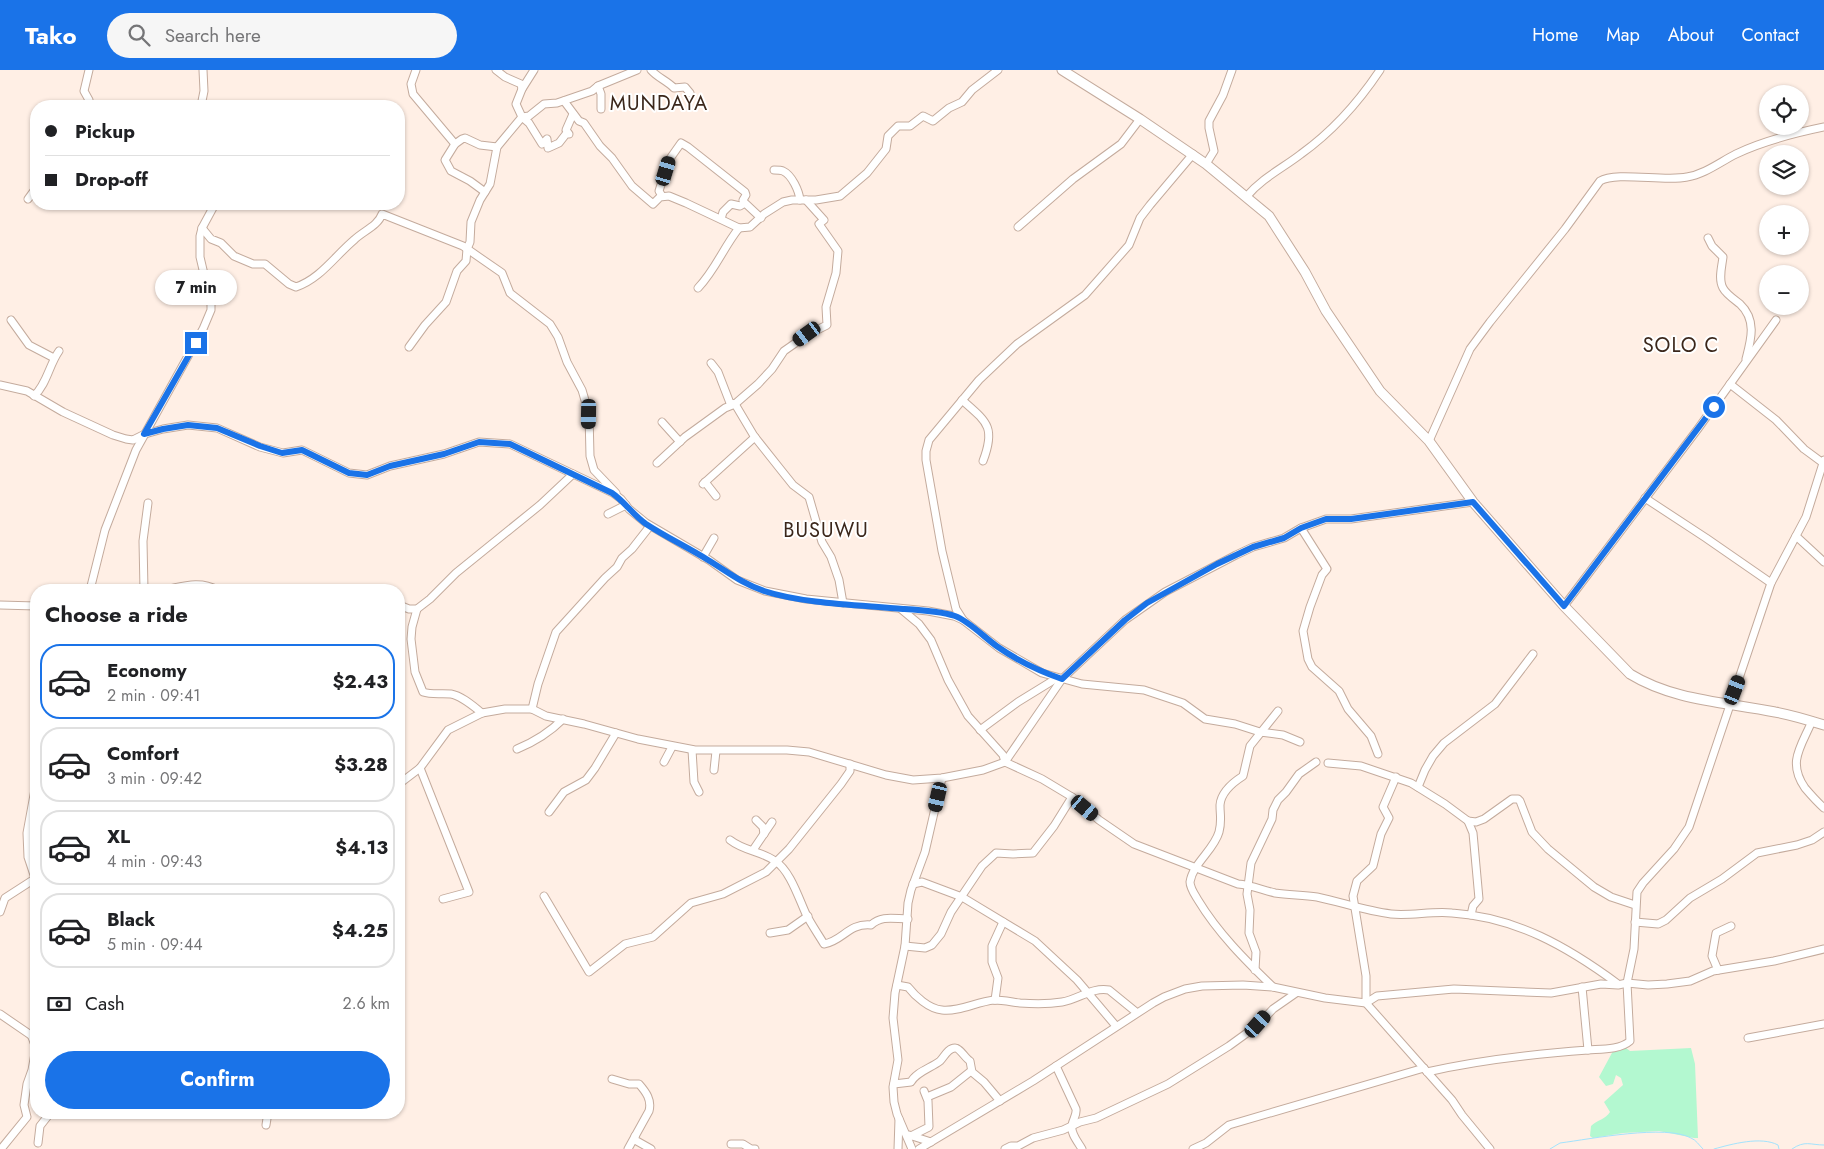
<!DOCTYPE html>
<html lang="en">
<head>
<meta charset="utf-8">
<style>
  body { margin:0; font-family:Jost,sans-serif; background:#f6f6f6; color:#202124; height:100vh; display:flex; flex-direction:column; font-size:19px; white-space:nowrap }
  * { box-sizing:border-box; margin:0 }
  p { font-size:16px; color:#757577 }
  .icon { flex:none; width:28px; height:28px; fill:none; stroke:currentColor; stroke-width:2; stroke-linecap:round; stroke-linejoin:round }
  .map { position:relative; flex:1; overflow:hidden }
  .panel { position:absolute; left:30px; top:514px; width:375px; height:535px; display:flex; flex-direction:column; background:#fff; border-radius:20px; box-shadow:0 1px 4px #0004 }
  .panel>* { flex:none }
  .hud { position:absolute; left:30px; top:30px; width:375px; height:110px; border-radius:20px; box-shadow:0 1px 4px #0004; display:grid; align-content:center; height:110px; padding:0 15px; background:#fff }
  .tools { position:absolute; left:1759px; top:15px; display:grid; gap:10px }
  .tools a { display:grid; place-items:center; width:50px; height:50px; border-radius:50%; background:#fff; box-shadow:0 1px 4px #0004; font-size:25px }
  .end { position:absolute; width:22px; height:22px; margin:-11px; border:6px solid #1a73e8; background:#fff; box-shadow:0 0 0 2px #fff }
  .from { border-radius:50% }
  .bubble { position:absolute; height:35px; border-radius:18px; background:#fff; box-shadow:0 1px 4px #0004; font-size:16px; font-weight:700; line-height:35px; text-align:center }
  .car { position:absolute; width:15px; height:30px; margin:-15px -8px; border-radius:6px; box-shadow:0 0 4px 1px #0007; background:linear-gradient(#222 24%,#8ab4d8 0 40%,#222 0 76%,#8ab4d8 0 86%,#222 0) }
  .hud b { display:flex; align-items:center; gap:18px; height:48px; font-size:19px }
  .hud b+b { border-top:1px solid #e0e0e0 }
  .hud i { width:12px; height:12px; background:#202124 }
  ul { padding:0; list-style:none }
  li { display:flex; align-items:center; gap:15px; height:75px; margin:0 10px 8px; padding:0 5px; border:2px solid #e0e0e0; border-radius:20px }
  li div { flex:1 }
  li b { display:block; font-size:19px }
  li em { font-style:normal; font-weight:700 }
  li.current { border-color:#1a73e8 }
  li>.icon { width:45px; height:45px; stroke-width:1.5 }
  h2 { padding:0 15px; font-size:22px; line-height:60px }
  .pay { display:flex; align-items:center; gap:12px; height:55px; padding:0 15px; font-size:19px }
  .pay p { margin-inline-start:auto }
  .cta { display:flex; gap:10px; margin-top:auto; padding:10px 15px }
  .cta a { flex:1; height:58px; border-radius:30px; background:#1a73e8; color:#fff; font-size:20px; font-weight:700; line-height:58px; text-align:center }
  header { display:flex; align-items:center; gap:30px; box-sizing:border-box; height:70px; padding:0 25px; background:#1a73e8; color:#fff }
  header strong { font-size:24px }
  nav { display:flex; gap:28px; margin-inline-start:auto; font-size:18px }
  .search { width:350px; height:45px; background:#f6f6f6; display:flex; align-items:center; gap:12px; box-sizing:border-box; padding:0 18px; border-radius:28px; color:#757577; font-size:19px }
  .map>svg:first-child { display:block }
  .green { fill:#b3f8d0 }
  .lines { fill:none; stroke-linecap:round; stroke-linejoin:round }
  .stream { stroke:#a3e3fd; stroke-width:1 }
  .minor-casing { stroke:#c4ab9d; stroke-width:9 }
  .major-casing { stroke:#c4ab9d; stroke-width:11 }
  .minor { stroke:#fff; stroke-width:7 }
  .major { stroke:#fff; stroke-width:9 }
  .route { stroke:#1a73e8; stroke-width:6 }
  .labels { text-anchor:middle; stroke-width:4; stroke-linejoin:round; paint-order:stroke }
  .quarter-label { font-size:20px; letter-spacing:1px; fill:#3b271b; stroke:#fff }
</style>
</head>
<body>
<header>
<strong>Tako</strong>
<div class="search"><svg class="icon" aria-label="search" viewBox="0 0 24 24"><circle cx="10" cy="10" r="6"/><path d="M15 15l6 6"/></svg>Search here</div>
<nav><a>Home</a><a>Map</a><a>About</a><a>Contact</a></nav>
</header>
<div class="map">
<svg width="1824" height="1079" viewBox="0 0 1824 1079">
  <rect width="100%" height="100%" fill="#ffefe5"/>
  <path class="green" d="M 1626,978 L 1630,981 L 1691,978 L 1695,994 L 1698,1068 L 1694,1068 L 1659,1061 L 1623,1063 L 1593,1068 L 1590,1066 L 1591,1056 C 1597,1050 1606,1049 1610,1042 L 1604,1032 L 1623,1015 L 1621,1008 L 1616,1005 L 1613,1014 L 1606,1016 L 1599,1007 L 1613,981 Z"/>
  <g class="lines">
    <g class="stream">
      <path d="M 1550,1079 L 1560,1073 C 1591,1069 1666,1054 1691,1068 C 1696,1070 1699,1075 1703,1079"/>
      <path d="M 1714,1079 C 1732,1074 1761,1066 1778,1075 L 1779,1079"/>
      <path d="M 1792,1079 C 1805,1070 1810,1075 1824,1075"/>
    </g>
    <defs>
      <g id="minor">
        <path d="M 416,0 L 411,14 L 413,24 L 455,74"/>
        <path d="M 651,0 C 658,8 666,10 674,18 L 685,17 L 690,23"/>
        <path d="M 598,16 L 601,24 L 601,39"/>
        <path d="M 522,19 L 534,0"/>
        <path d="M 564,31 L 579,51 L 584,53 L 600,76 L 612,88 L 632,116 L 653,134 L 660,127 L 669,126 L 686,133 L 739,158 L 750,157 L 764,144 L 783,132 L 792,130 L 816,130 L 840,126 L 867,103 L 886,79 L 888,66 L 898,56 L 910,56 L 923,46 L 933,51 L 949,38 L 962,32 L 972,20 L 998,0"/>
        <path d="M 86,36 L 89,30 L 84,21 L 89,0"/>
        <path d="M 201,36 L 204,21 L 203,0"/>
        <path d="M 522,47 L 529,46 L 544,34 L 557,33 L 592,21 L 598,16 L 637,0"/>
        <path d="M 522,47 L 529,53 L 542,74 L 547,69 L 548,78 L 559,73 L 566,64 L 569,64 L 566,60 L 573,44"/>
        <path d="M 1206,94 L 1214,81 L 1209,58 L 1209,51 L 1223,25 L 1232,0"/>
        <path d="M 774,100 C 776,100 781,100 783,101 C 792,105 799,121 800,130"/>
        <path d="M 485,122 L 470,111 L 451,101 L 445,90 L 455,74 L 462,69 L 465,68 L 480,75 L 497,77"/>
        <path d="M 662,126 L 659,121 L 669,90 L 681,73 L 688,77 L 745,122 L 746,125 L 743,130"/>
        <path d="M 1247,126 C 1262,108 1283,98 1301,84 C 1333,61 1358,33 1380,0"/>
        <path d="M 28,129 L 36,118"/>
        <path d="M 721,149 L 723,142 L 731,134 L 740,136 L 745,133 L 761,148"/>
        <path d="M 1018,157 L 1073,109 L 1121,74 L 1140,49"/>
        <path d="M 202,158 L 211,169 L 221,173 L 234,186 L 253,194 L 265,194 L 289,214 L 296,217 C 320,209 335,186 354,170 C 363,161 378,156 382,144 L 463,176 L 502,203 L 510,223 L 550,254 L 558,267 L 567,292 L 582,320 L 589,344 L 590,386 L 594,400 L 616,423"/>
        <path d="M 1708,168 L 1712,176 L 1723,187 C 1722,196 1718,209 1723,218 C 1726,224 1735,230 1740,234 C 1757,250 1751,270 1746,289"/>
        <path d="M 698,218 C 716,199 723,178 739,158"/>
        <path d="M 11,250 L 29,275 L 54,288"/>
        <path d="M 409,277 L 425,255 L 446,232 L 457,201 L 466,191 L 467,179 L 470,172 L 471,152 L 480,130 L 490,114 L 497,77 L 522,47 L 516,34 L 522,19 L 521,14 L 505,7 L 496,0"/>
        <path d="M 711,293 L 718,302 L 730,333 L 735,334 L 754,366 L 781,400 L 793,415 L 809,427 L 822,472 L 831,487 L 839,510 L 843,533"/>
        <path d="M 1730,314 L 1776,350 L 1804,379 L 1823,393"/>
        <path d="M 0,315 L 27,321 L 63,342 L 113,365 L 126,369 L 133,370 L 145,364 L 163,359 L 188,355 L 217,358 L 260,377 L 283,383 L 302,380 L 349,403 L 367,405 L 390,396 L 444,384 L 479,372 L 510,374 L 613,423 L 621,429 L 629,439 L 646,453 L 709,490 L 737,510 L 765,521 L 806,529 L 928,541 L 954,546 L 963,550 L 999,578 L 1042,603 L 1082,614 L 1144,620 L 1183,633 L 1205,649 L 1235,654 L 1260,662 L 1283,665 L 1300,672"/>
        <path d="M 34,326 C 47,314 49,295 59,281"/>
        <path d="M 962,330 C 987,352 996,357 983,391"/>
        <path d="M 662,352 L 680,372"/>
        <path d="M 1429,371 L 1470,279 L 1490,252 L 1565,159 L 1600,111 C 1616,101 1665,112 1687,107 C 1705,104 1720,92 1736,84 C 1763,71 1795,63 1824,57"/>
        <path d="M 657,393 L 685,367 L 725,338 L 735,334 L 758,314 L 772,299 L 784,281 L 807,265 L 827,255 L 826,237 L 836,203 L 838,181 L 819,154 L 824,150 L 806,130"/>
        <path d="M 705,412 L 716,426"/>
        <path d="M 703,414 L 755,367"/>
        <path d="M 1645,428 L 1706,468 L 1771,513"/>
        <path d="M 608,444 L 626,435"/>
        <path d="M 1301,458 L 1327,499 L 1322,505 L 1310,537 L 1303,561 L 1308,589 L 1312,597 L 1339,621 L 1348,639 L 1371,666 L 1378,684"/>
        <path d="M 1796,466 L 1824,492"/>
        <path d="M 703,487 L 714,468"/>
        <path d="M 90,520 L 105,460 L 136,380 L 203,259 L 211,240 L 211,222 L 204,204 L 200,187 L 200,166 L 202,158 L 215,134"/>
        <path d="M 144,520 L 143,471 L 148,433"/>
        <path d="M 163,520 C 181,517 200,510 217,520"/>
        <path d="M 0,535 L 36,536"/>
        <path d="M 399,535 L 409,539 L 417,539 L 430,529 L 456,503 L 540,435 L 573,404"/>
        <path d="M 1564,536 L 1697,360 L 1776,250"/>
        <path d="M 417,539 L 412,557 L 411,569 L 415,602 L 423,622 C 432,625 441,623 451,624 C 462,626 473,636 482,643"/>
        <path d="M 901,539 L 919,554 L 931,570 L 948,610 L 968,646 L 1003,685 L 1005,692 L 1042,709 L 1072,727 L 1099,750 L 1134,774 L 1238,814 C 1251,815 1262,820 1275,823 C 1289,825 1303,825 1317,827 C 1341,832 1366,841 1391,844 C 1411,846 1432,841 1452,843 C 1516,847 1568,877 1618,914"/>
        <path d="M 963,550 L 956,539 L 942,481 L 926,390 L 926,381 L 929,370 L 979,310 L 1017,274 L 1085,225 L 1100,208 L 1129,175 L 1140,148 L 1150,135 L 1193,84"/>
        <path d="M 532,639 L 538,614 L 556,562 L 605,508 L 617,497 L 622,488 L 632,479 L 650,456"/>
        <path d="M 1812,651 C 1801,677 1787,692 1805,718 C 1811,725 1817,732 1824,738"/>
        <path d="M 980,660 L 1018,632 L 1057,608"/>
        <path d="M 517,679 C 534,672 550,662 563,649"/>
        <path d="M 692,680 L 694,712 L 699,722"/>
        <path d="M 664,692 L 672,677"/>
        <path d="M 1328,693 L 1361,696 L 1411,713 L 1445,734 L 1468,751 L 1476,752 L 1484,749 L 1512,729 L 1518,729 L 1520,731 L 1532,762 L 1548,779 L 1594,817 L 1611,827 L 1635,835"/>
        <path d="M 420,698 L 469,822 L 443,829"/>
        <path d="M 714,700 L 716,681"/>
        <path d="M 1396,707 L 1383,737 L 1389,748 L 1381,764 L 1373,796 L 1357,811 L 1353,826 L 1366,906 L 1366,933 L 1452,1030 L 1462,1045 L 1490,1079"/>
        <path d="M 399,714 L 420,698 L 448,660 L 482,643 L 505,639 L 532,639 L 546,646 L 584,654 L 638,669 L 695,680 L 787,680 L 809,682 L 886,705 L 913,710 L 942,708 L 983,700 L 1005,692 L 1062,609 L 1125,550 L 1165,522 L 1236,485 L 1253,477 L 1284,468 L 1301,458 L 1326,449 L 1351,449 L 1473,432"/>
        <path d="M 1418,717 L 1425,700 L 1433,686 L 1444,673 L 1495,634 L 1533,584"/>
        <path d="M 549,742 L 564,722 L 586,710 L 595,698 L 616,663"/>
        <path d="M 756,750 L 763,757 L 764,764"/>
        <path d="M 1468,751 L 1473,763 L 1479,829 L 1473,836 L 1471,845"/>
        <path d="M 730,770 C 744,781 761,781 775,791 C 790,800 799,829 806,844 C 811,854 818,864 824,874 C 843,871 848,853 871,855 C 882,845 894,849 908,849"/>
        <path d="M 753,780 L 772,752"/>
        <path d="M 35,808 L 28,787 L 27,763 L 36,714"/>
        <path d="M 913,814 L 922,812 L 962,827 L 1035,871 L 1077,910 L 1116,956"/>
        <path d="M 544,826 L 589,902 L 625,874 L 653,867 L 691,833 L 723,824 L 766,802 L 789,779 L 841,714 L 850,701 L 850,694"/>
        <path d="M 0,842 L 5,828 L 36,808"/>
        <path d="M 1635,852 L 1658,854 L 1666,850 L 1690,828 L 1722,809 L 1757,783 L 1797,775 L 1812,770 L 1824,762"/>
        <path d="M 770,863 L 788,860 L 808,846"/>
        <path d="M 905,876 L 925,878 L 932,875 L 941,864 L 951,842 L 982,796 L 996,783 L 1013,784 L 1033,783 L 1054,756 L 1072,727"/>
        <path d="M 1255,900 L 1256,882 L 1249,863 L 1250,840 L 1247,824 L 1251,793 L 1272,749 L 1273,740 L 1278,730 L 1286,722 L 1299,704 L 1316,692"/>
        <path d="M 1718,900 L 1712,886 L 1716,863 L 1731,856"/>
        <path d="M 897,915 L 908,917 C 915,926 929,939 942,940 C 959,942 976,932 994,930 C 1002,930 1012,932 1020,933 C 1033,934 1050,934 1062,932 C 1079,929 1092,917 1109,920 L 1136,942"/>
        <path d="M 1273,917 C 1245,890 1218,863 1198,830 C 1195,825 1190,818 1190,812 C 1193,793 1214,780 1219,762 C 1222,751 1220,746 1220,735 C 1221,722 1232,713 1243,706 L 1250,676 L 1278,641"/>
        <path d="M 995,930 L 998,908 L 992,892 L 992,876 L 1003,852"/>
        <path d="M 0,944 L 35,968"/>
        <path d="M 1748,968 L 1824,954"/>
        <path d="M 1588,980 C 1600,979 1620,980 1630,971 L 1627,913 L 1634,879 L 1637,822 L 1643,813 L 1674,779 L 1689,757 L 1771,513 L 1806,447 L 1824,390"/>
        <path d="M 1056,996 L 1076,1039 C 1077,1045 1073,1049 1072,1055 C 1070,1063 1078,1072 1082,1079"/>
        <path d="M 1427,1002 C 1480,990 1534,984 1588,980 L 1582,917"/>
        <path d="M 612,1009 L 629,1014 L 639,1014 C 646,1022 652,1030 649,1041 L 628,1079"/>
        <path d="M 894,1014 L 911,1012 C 916,1002 931,998 940,991 C 944,987 948,978 955,978 C 960,978 965,988 970,991 L 972,1002 L 984,1012 L 1000,1031"/>
        <path d="M 927,1027 L 951,1017 L 971,1001"/>
        <path d="M 266,1055 L 268,1042"/>
        <path d="M 909,1065 L 931,1072"/>
        <path d="M 635,1066 L 635,1070 L 651,1079"/>
        <path d="M 911,1066 L 929,1057 L 928,1031 L 924,1021"/>
        <path d="M 38,1073 L 40,1056 L 51,1042"/>
        <path d="M 731,1074 L 743,1074 L 751,1079 L 755,1079"/>
        <path d="M 1,1079 L 27,1047 L 24,1035 L 27,1014 L 32,1000 L 36,978 L 32,967"/>
        <path d="M 898,1079 L 899,1049"/>
        <path d="M 912,1079 L 897,1044 L 894,1032 L 893,1017 L 898,990 L 893,948 L 895,923 L 905,876 L 908,833 L 911,820 L 925,782 L 942,708"/>
        <path d="M 919,1079 L 1033,1011 L 1153,933 L 1164,927 L 1185,919 L 1202,916 L 1243,915 L 1273,917 L 1325,928 L 1366,933 L 1377,926 L 1454,919 L 1551,923 L 1601,914 L 1618,915 L 1627,913 L 1648,915 L 1667,914 L 1690,911 L 1713,901 L 1774,891 L 1824,879"/>
        <path d="M 1005,1079 L 1011,1076 L 1018,1076 L 1033,1068 L 1063,1060 L 1080,1052 L 1096,1048 L 1168,1014 L 1229,976 L 1258,955 L 1273,939 L 1296,923"/>
        <path d="M 1193,1079 L 1206,1073 L 1229,1055 L 1424,998"/>
      </g>
      <path id="major" d="M 1062,0 L 1140,49 L 1206,94 L 1269,146 L 1305,202 L 1326,241 L 1380,321 L 1429,371 L 1473,432 L 1564,536 L 1630,604 C 1674,631 1726,632 1775,642 C 1792,645 1808,650 1824,655"/>
    </defs>
    <use href="#minor" class="minor-casing"/>
    <use href="#major" class="major-casing"/>
    <use href="#minor" class="minor"/>
    <use href="#major" class="major"/>
  </g>
  <g class="lines">
    <path class="route" d="M 196,273 L 144,364 L 163,359 L 188,355 L 217,358 L 260,376 L 282,383 L 302,380 L 349,403 L 367,405 L 390,396 L 444,384 L 479,372 L 510,374 L 612,423 C 625,432 633,445 646,454 C 666,467 687,477 708,490 C 728,502 741,513 764,521 C 804,534 860,535 903,539 C 920,540 939,541 955,546 C 969,551 985,568 998,577 C 1018,591 1039,601 1062,609 L 1125,550 L 1147,533 L 1217,494 L 1253,477 L 1284,468 L 1301,458 L 1326,449 L 1351,449 L 1473,432 L 1564,536 L 1714,337"/>
  </g>
  <g class="labels">
    <g class="quarter-label">
      <text x="659" y="40">MUNDAYA</text>
      <text x="1681" y="282">SOLO C</text>
      <text x="826" y="467">BUSUWU</text>
    </g>
  </g>
</svg>
<div class="tools">
<a><svg class="icon" aria-label="locate" viewBox="0 0 24 24"><circle cx="12" cy="12" r="6"/><path d="M12 2v4M12 18v4M2 12h4M18 12h4"/></svg></a>
<a><svg class="icon" aria-label="layers" viewBox="0 0 24 24"><path d="M12 4l9 5-9 5-9-5zM3 14l9 5 9-5"/></svg></a>
<a>+</a>
<a>−</a>
</div>
<i class="end from" style="left:1714px;top:337px"></i>
<i class="end" style="left:196px;top:273px"></i>
<div class="bubble" style="left:155px;top:200px;width:82px">7 min</div>
<i class="car" style="left:666px;top:101px;rotate:17deg"></i>
<i class="car" style="left:807px;top:264px;rotate:234deg"></i>
<i class="car" style="left:589px;top:344px;rotate:181deg"></i>
<i class="car" style="left:1735px;top:620px;rotate:21deg"></i>
<i class="car" style="left:938px;top:727px;rotate:193deg"></i>
<i class="car" style="left:1085px;top:738px;rotate:130deg"></i>
<i class="car" style="left:1258px;top:954px;rotate:42deg"></i>
<div class="hud">
<b><i class="from"></i>Pickup</b>
<b><i></i>Drop-off</b>
</div>
<section class="panel">
<h2>Choose a ride</h2>
<ul>
<li class="current"><svg class="icon" aria-label="car" viewBox="0 0 24 24"><path d="M5 17H2v-5l4-1 3-4h7l3 4 3 1v5h-3M9 17h6M6 11h13"/><circle cx="7" cy="17" r="2"/><circle cx="17" cy="17" r="2"/></svg><div><b>Economy</b><p>2 min · 09:41</p></div><em>$2.43</em></li>
<li><svg class="icon" aria-label="car" viewBox="0 0 24 24"><path d="M5 17H2v-5l4-1 3-4h7l3 4 3 1v5h-3M9 17h6M6 11h13"/><circle cx="7" cy="17" r="2"/><circle cx="17" cy="17" r="2"/></svg><div><b>Comfort</b><p>3 min · 09:42</p></div><em>$3.28</em></li>
<li><svg class="icon" aria-label="car" viewBox="0 0 24 24"><path d="M5 17H2v-5l4-1 3-4h7l3 4 3 1v5h-3M9 17h6M6 11h13"/><circle cx="7" cy="17" r="2"/><circle cx="17" cy="17" r="2"/></svg><div><b>XL</b><p>4 min · 09:43</p></div><em>$4.13</em></li>
<li><svg class="icon" aria-label="car" viewBox="0 0 24 24"><path d="M5 17H2v-5l4-1 3-4h7l3 4 3 1v5h-3M9 17h6M6 11h13"/><circle cx="7" cy="17" r="2"/><circle cx="17" cy="17" r="2"/></svg><div><b>Black</b><p>5 min · 09:44</p></div><em>$4.25</em></li>
</ul>
<div class="pay"><svg class="icon" aria-label="cash" viewBox="0 0 24 24"><path d="M3 7h18v10H3z"/><circle cx="12" cy="12" r="2"/></svg>Cash<p>2.6 km</p></div>
<div class="cta"><a>Confirm</a></div>
</section>
</div>
</body>
</html>
